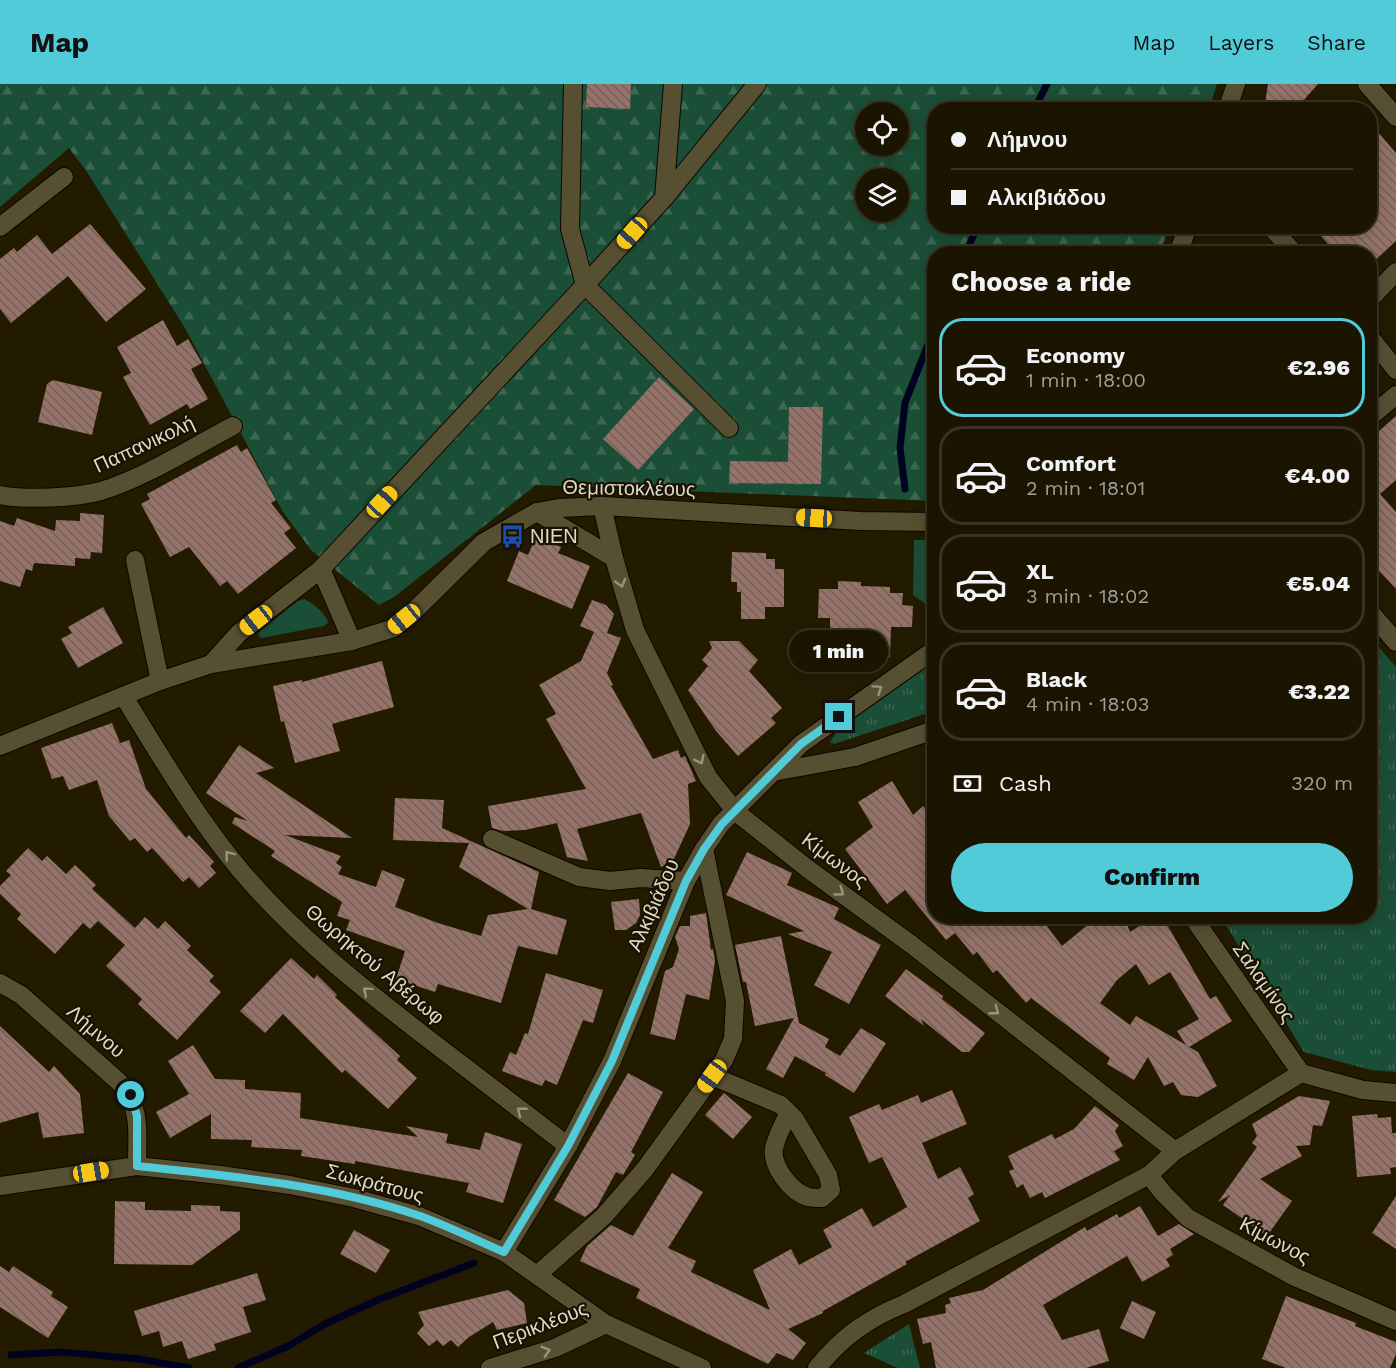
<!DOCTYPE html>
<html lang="en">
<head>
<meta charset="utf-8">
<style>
  body { margin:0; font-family:"Work Sans",sans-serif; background:#231d0a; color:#f1f3f6; height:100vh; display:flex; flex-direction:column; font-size:22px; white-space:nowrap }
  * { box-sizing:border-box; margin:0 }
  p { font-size:20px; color:#9f9e99 }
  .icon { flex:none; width:33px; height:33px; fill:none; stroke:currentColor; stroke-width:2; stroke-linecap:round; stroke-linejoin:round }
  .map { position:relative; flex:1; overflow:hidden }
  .side { position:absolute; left:927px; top:162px; width:450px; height:678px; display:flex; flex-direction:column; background:#1a1400; border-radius:24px; box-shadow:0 3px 15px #0003,0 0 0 2px #383322 }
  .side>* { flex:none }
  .top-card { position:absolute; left:927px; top:18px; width:450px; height:132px; border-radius:24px; box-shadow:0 3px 15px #0003,0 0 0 2px #383322; display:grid; align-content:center; height:132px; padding:0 24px; background:#1a1400 }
  .fabs { position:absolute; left:855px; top:18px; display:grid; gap:12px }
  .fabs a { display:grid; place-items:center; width:54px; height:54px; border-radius:50%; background:#1a1400; box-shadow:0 3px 15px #0003,0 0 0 2px #383322; font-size:30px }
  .end { position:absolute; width:27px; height:27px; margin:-14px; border:8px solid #52cbd8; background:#111; box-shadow:0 0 0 3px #111 }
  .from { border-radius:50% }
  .bubble { position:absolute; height:42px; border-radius:21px; background:#1a1400; box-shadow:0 3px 15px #0003,0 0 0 2px #383322; font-size:20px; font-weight:800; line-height:42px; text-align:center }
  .car { position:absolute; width:18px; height:36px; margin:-18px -9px; border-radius:8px; box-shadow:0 0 4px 2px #0007; background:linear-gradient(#f5c518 24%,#345 0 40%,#f5c518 0 76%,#345 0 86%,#f5c518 0) }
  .top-card b { display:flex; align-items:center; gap:21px; height:57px; font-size:22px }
  .top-card b+b { border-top:2px solid #383322 }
  .top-card i { width:15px; height:15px; background:#f1f3f6 }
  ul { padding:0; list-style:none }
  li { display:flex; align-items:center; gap:18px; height:99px; margin:0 12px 9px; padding:0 12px; border:3px solid #383322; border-radius:24px }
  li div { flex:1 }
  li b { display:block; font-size:22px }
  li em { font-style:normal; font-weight:800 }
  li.current { border-color:#52cbd8 }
  li>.icon { width:54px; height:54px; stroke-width:1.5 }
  h2 { padding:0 24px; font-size:27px; line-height:72px }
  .pay { display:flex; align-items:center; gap:15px; height:66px; padding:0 24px; font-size:22px }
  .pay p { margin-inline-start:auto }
  .action { display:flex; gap:12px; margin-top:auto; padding:12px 24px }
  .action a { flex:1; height:69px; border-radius:36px; background:#52cbd8; color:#111; font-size:24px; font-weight:800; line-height:69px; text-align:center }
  header { display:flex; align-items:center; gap:36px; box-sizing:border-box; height:84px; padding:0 30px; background:#52cbd8; color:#111 }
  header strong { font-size:28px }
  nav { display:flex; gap:33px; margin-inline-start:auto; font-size:21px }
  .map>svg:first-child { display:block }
  .grass { fill:#1b4e36 }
  .forest { fill:url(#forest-firs); fill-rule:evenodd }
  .park { fill:url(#park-tufts) }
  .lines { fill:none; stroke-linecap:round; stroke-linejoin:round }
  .stream { stroke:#000320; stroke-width:7 }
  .building { fill:url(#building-back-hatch); fill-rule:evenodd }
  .minor-casing { stroke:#0c0600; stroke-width:20 }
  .minor { stroke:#574f32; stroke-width:18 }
  .oneway { stroke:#9a947d }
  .route { stroke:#52cbd8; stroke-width:8 }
  .labels { text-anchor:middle; stroke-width:4.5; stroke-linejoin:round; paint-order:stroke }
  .street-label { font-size:20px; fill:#ddd9c8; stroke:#191200 }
  .poi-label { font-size:20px; fill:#ddd9c8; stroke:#191200; text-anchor:start }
</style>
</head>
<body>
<header>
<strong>Map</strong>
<nav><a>Map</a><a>Layers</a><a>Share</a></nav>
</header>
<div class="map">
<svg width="1396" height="1284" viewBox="0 0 1396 1284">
  <defs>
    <pattern id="forest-firs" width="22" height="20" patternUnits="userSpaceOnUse" patternTransform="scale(1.5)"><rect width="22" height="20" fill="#1b4e36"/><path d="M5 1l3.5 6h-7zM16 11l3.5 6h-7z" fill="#3c6752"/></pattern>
    <pattern id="park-tufts" width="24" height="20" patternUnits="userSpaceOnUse" patternTransform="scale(1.5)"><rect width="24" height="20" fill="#1b4e36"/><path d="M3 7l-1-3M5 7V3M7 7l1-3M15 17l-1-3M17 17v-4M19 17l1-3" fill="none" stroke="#3c6752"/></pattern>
    <pattern id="building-back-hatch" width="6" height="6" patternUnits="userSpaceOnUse" patternTransform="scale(1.5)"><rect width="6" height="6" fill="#95736a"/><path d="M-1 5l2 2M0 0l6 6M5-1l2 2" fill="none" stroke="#745f58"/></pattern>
  </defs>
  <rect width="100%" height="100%" fill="#231b00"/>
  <g class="grass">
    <path d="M 914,456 L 934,456 L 934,537 L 927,537 L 927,521 L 913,511 Z"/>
    <path d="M 304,515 C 313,519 325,529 328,538 L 324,542 L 261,554 L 258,551 L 259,548 L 298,517 Z"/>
  </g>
  <path class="forest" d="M 0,0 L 1217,0 L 1209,25 L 934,26 L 934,142 L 1169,143 L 1160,169 L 934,170 L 934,417 L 536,401 L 394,513 L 379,521 L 311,466 L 283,428 L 185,244 L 87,88 L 69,64 L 0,123 ZM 866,28 L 898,28 L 898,62 L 866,62 ZM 866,94 L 898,94 L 898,128 L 866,128 Z"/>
  <g class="park">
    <path d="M 1370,553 L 1396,583 L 1396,988 L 1371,986 L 1304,968 L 1221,833 L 1370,832 Z"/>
    <path d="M 934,575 L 934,627 L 834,660 L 830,658 L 840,643 Z"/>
    <path d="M 909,1240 L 920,1284 L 898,1284 L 864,1269 Z"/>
  </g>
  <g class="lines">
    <g class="stream">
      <path d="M 1034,26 L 1047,0"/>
      <path d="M 965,170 L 978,142"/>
      <path d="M 905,405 L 900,364 L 905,319 L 934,245"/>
      <path d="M 11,1271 L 61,1268 L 139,1275 L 189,1284"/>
      <path d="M 238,1284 L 288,1262 L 327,1239 L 380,1215 L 474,1179"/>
    </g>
  </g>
  <g class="building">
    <path d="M 587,0 L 631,0 L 630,25 L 586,23 Z"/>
    <path d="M 1268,0 L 1318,0 L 1295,26 L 1264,26 Z"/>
    <path d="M 1370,39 L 1396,69 L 1396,157 L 1370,181 L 1370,170 L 1337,170 L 1312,142 L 1370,142 Z"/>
    <path d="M 90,140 L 146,205 L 106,238 L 68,192 L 11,239 L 0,225 L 0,175 L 14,164 L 17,168 L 37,151 L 52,170 Z"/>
    <path d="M 163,236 L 177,262 L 188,255 L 202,279 L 191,285 L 208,315 L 190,325 L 187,320 L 150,341 L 123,293 L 131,289 L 117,263 Z"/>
    <path d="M 659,293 L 694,325 L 638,386 L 603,355 Z"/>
    <path d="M 53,296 L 102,308 L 92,351 L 38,338 L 47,300 Z"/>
    <path d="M 789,323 L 823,323 L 821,400 L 729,399 L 730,377 L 788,378 Z"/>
    <path d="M 1396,332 L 1396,396 L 1380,410 L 1396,428 L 1396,505 L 1370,477 L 1370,355 Z"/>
    <path d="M 237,361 L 241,368 L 247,364 L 276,416 L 271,419 L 291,444 L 284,449 L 296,464 L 238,510 L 227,497 L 220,502 L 189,463 L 170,473 L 141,420 L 150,415 L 147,410 Z"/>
    <path d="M 80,429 L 104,431 L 102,469 L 91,468 L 90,475 L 75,474 L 75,482 L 34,479 L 32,487 L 26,485 L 20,503 L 0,497 L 0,437 L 14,442 L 17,434 L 55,447 L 56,436 L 80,437 Z"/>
    <path d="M 536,453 L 561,463 L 558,469 L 590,482 L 572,525 L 507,497 L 519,467 L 528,471 Z"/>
    <path d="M 732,468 L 766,469 L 766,475 L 775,475 L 775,485 L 784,485 L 784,523 L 765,523 L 765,535 L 741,535 L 741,508 L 737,508 L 737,498 L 731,498 Z"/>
    <path d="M 838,497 L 861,498 L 861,502 L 890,503 L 890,509 L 903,509 L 902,521 L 913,522 L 912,543 L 891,543 L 890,573 L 837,572 L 838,563 L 830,563 L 830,534 L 818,534 L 819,505 L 838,505 Z"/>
    <path d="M 592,516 L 606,521 L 614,530 L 607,549 L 621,554 L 607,589 L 613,601 L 611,602 L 653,675 L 678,666 L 681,674 L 685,672 L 696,697 L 688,700 L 690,740 L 673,777 L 661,783 L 641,729 L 577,745 L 588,777 L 567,773 L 557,739 L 525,746 L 503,747 L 492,744 L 488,722 L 586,705 L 546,635 L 556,630 L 539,601 L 581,577 L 594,548 L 580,542 Z"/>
    <path d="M 103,523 L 123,559 L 78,584 L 61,555 L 72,549 L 68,543 Z"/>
    <path d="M 709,557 L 739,557 L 758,576 L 749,587 L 782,624 L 771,634 L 776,639 L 738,672 L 716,647 L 688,606 L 708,582 L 702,576 L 712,564 Z"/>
    <path d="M 382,577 L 394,623 L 332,640 L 340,667 L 295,679 L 284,637 L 281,638 L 273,602 L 302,596 L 302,598 Z"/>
    <path d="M 112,639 L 120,659 L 129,656 L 146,705 L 186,754 L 189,751 L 214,778 L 210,782 L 216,789 L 199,804 L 189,793 L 183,798 L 152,764 L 147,768 L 135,754 L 130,757 L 109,732 L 97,696 L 69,706 L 63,692 L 52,695 L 41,664 Z"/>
    <path d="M 239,661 L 274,684 L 256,689 L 352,754 L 285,751 L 341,772 L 336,779 L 342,783 L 338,790 L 376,803 L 382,786 L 405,795 L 395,823 L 438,839 L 481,852 L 488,831 L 528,825 L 459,783 L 469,759 L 393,756 L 395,714 L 444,716 L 442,744 L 539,788 L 531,825 L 567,836 L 557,871 L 518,862 L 501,919 L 438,900 L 435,908 L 396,895 L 405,867 L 346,846 L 350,836 L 337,832 L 342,818 L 271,772 L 275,767 L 232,739 L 235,733 L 248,737 L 206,709 Z"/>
    <path d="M 892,697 L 913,731 L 923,722 L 934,736 L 934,832 L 1039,832 L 1062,862 L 1090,839 L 1087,832 L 1124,832 L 1130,848 L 1155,832 L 1162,832 L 1210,915 L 1216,912 L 1232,937 L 1189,963 L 1198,968 L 1217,1002 L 1198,1013 L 1181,1011 L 1173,998 L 1164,1002 L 1148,973 L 1134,996 L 1107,980 L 1110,974 L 1031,914 L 1026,919 L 997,886 L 993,889 L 977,868 L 973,871 L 955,849 L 946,856 L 905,806 L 887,820 L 845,765 L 873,743 L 858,718 ZM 1136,880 L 1149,901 L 1170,888 L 1199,935 L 1177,947 L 1186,961 L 1136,932 L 1130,941 L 1100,919 L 1117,896 Z"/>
    <path d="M 28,764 L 42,777 L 47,772 L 66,790 L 75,781 L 96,801 L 92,805 L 135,844 L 145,833 L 158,845 L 165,837 L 191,862 L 187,866 L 214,892 L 209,897 L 221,908 L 177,956 L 138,920 L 142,915 L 106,882 L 125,861 L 98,837 L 90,845 L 83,839 L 55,870 L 17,835 L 21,830 L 0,810 L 0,802 L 11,791 L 6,787 Z"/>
    <path d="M 747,768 L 792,789 L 787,801 L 839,824 L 834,835 L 881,861 L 849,920 L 814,901 L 832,868 L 788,850 L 804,847 L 726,811 Z"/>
    <path d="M 639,815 L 640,831 L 636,839 L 626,846 L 615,846 L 611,818 Z"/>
    <path d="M 706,829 L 711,866 L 713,865 L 715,877 L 709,916 L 686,910 L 675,956 L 650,950 L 665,887 L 673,883 L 679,865 L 675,853 L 680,842 L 690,842 L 690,832 Z"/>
    <path d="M 781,852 L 799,939 L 829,955 L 825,963 L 840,972 L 861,944 L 886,959 L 854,1009 L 825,991 L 826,989 L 795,972 L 783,994 L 766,985 L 794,934 L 755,942 L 746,898 L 743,898 L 735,861 Z"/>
    <path d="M 291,874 L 314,895 L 317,891 L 337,911 L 335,913 L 400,972 L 397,976 L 417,994 L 388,1025 L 345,986 L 342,989 L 283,930 L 265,949 L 240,927 Z"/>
    <path d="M 906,885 L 943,912 L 942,915 L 985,949 L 969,968 L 962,968 L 921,935 L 924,942 L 885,912 Z"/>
    <path d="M 546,889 L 603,906 L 593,939 L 583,936 L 557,1001 L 545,996 L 542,1002 L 502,987 L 510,968 L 516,971 L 525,949 L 528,950 Z"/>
    <path d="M 0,942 L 49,988 L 54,982 L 80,1010 L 84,1049 L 43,1054 L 38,1028 L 0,1039 Z"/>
    <path d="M 193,961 L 215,995 L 245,996 L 245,1005 L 301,1009 L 300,1034 L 418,1053 L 406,1042 L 448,1050 L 446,1059 L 480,1066 L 485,1048 L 522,1060 L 503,1119 L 466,1108 L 469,1099 L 355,1077 L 355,1080 L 301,1072 L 302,1066 L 251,1063 L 252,1056 L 211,1055 L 211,1030 L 170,1054 L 156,1028 L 189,1010 L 168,977 Z"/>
    <path d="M 628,989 L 663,1008 L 631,1068 L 635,1071 L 623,1091 L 616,1088 L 597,1123 L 585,1133 L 554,1116 Z"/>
    <path d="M 952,1006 L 967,1040 L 922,1059 L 938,1095 L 960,1083 L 974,1110 L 968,1114 L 980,1137 L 905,1178 L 907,1180 L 823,1227 L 823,1229 L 788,1245 L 806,1259 L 793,1276 L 777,1269 L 768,1280 L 636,1214 L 640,1205 L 580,1177 L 587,1162 L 611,1141 L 633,1152 L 672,1089 L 703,1108 L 668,1164 L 696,1177 L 691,1188 L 770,1226 L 753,1186 L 791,1165 L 799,1181 L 832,1163 L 823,1146 L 862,1124 L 873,1143 L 907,1123 L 882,1073 L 869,1079 L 849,1033 L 879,1020 L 882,1026 L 918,1011 L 921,1019 Z"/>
    <path d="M 724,1009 L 752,1033 L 733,1055 L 705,1031 Z"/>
    <path d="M 1299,1012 L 1330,1017 L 1322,1042 L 1313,1041 L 1310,1061 L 1296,1062 L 1302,1072 L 1260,1095 L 1292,1117 L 1267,1152 L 1223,1121 L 1230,1111 L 1218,1118 L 1257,1063 L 1252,1059 L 1257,1052 L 1252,1040 Z"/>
    <path d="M 1095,1022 L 1119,1041 L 1115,1047 L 1123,1062 L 1114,1067 L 1120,1076 L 1045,1114 L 1042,1108 L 1030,1114 L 1023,1100 L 1017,1104 L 1009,1087 L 1014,1085 L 1008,1072 L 1052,1050 L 1055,1055 L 1074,1045 Z"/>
    <path d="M 1377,1030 L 1378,1034 L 1391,1033 L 1392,1049 L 1396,1049 L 1396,1083 L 1390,1084 L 1391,1090 L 1357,1093 L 1352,1032 Z"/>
    <path d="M 1396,1112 L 1396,1165 L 1372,1149 Z"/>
    <path d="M 115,1117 L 145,1118 L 145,1126 L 191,1127 L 191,1121 L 220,1122 L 220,1127 L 240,1128 L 240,1146 L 192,1181 L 114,1180 Z"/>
    <path d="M 1140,1122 L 1158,1152 L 1179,1140 L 1194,1150 L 1170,1165 L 1173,1171 L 1166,1175 L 1170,1182 L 1142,1198 L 1127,1172 L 1043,1221 L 1062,1256 L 1099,1245 L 1109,1277 L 1086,1284 L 936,1284 L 931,1258 L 923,1260 L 917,1235 L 946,1229 L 945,1221 L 951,1219 L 949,1214 L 983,1206 L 1085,1143 L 1087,1147 L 1117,1130 L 1119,1134 Z"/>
    <path d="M 354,1146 L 390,1166 L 376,1189 L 340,1170 Z"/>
    <path d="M 0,1182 L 9,1188 L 13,1182 L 53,1208 L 51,1212 L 68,1223 L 48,1254 L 0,1223 Z"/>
    <path d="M 257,1189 L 266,1216 L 243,1223 L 251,1248 L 214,1260 L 216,1266 L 188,1275 L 182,1257 L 163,1263 L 159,1247 L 142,1252 L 134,1227 Z"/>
    <path d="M 508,1206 L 524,1219 L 527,1239 L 497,1246 L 493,1238 L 469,1253 L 458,1263 L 451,1256 L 443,1262 L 437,1256 L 429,1262 L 417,1249 L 424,1241 L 418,1228 Z"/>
    <path d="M 1286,1212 L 1356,1239 L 1355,1242 L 1396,1258 L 1396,1270 L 1390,1284 L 1286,1284 L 1262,1275 Z"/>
    <path d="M 1132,1217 L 1156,1228 L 1144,1255 L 1120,1244 Z"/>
  </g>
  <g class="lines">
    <defs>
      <g id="minor">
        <path d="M 573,0 L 570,145 L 585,201 L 729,344"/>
        <path d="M 1367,0 L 1396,33"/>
        <path d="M 1227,26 L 1236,0"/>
        <path d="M 664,114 L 673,0"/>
        <path d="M 1270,142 L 1295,170"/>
        <path d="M 0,143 L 64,93"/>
        <path d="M 1178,170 L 1188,142"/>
        <path d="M 1370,215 L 1396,188"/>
        <path d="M 1370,253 L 1396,286"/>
        <path d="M 1370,333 L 1396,311"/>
        <path d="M 0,411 C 25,416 76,414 101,407 C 146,393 191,364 233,342"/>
        <path d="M 602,422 L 614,474 L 635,546 L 708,693 L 736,728 L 808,785 L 912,861 L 1175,1067"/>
        <path d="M 537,428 L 614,474"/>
        <path d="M 135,476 L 160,597"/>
        <path d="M 321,485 L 585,201 L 664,114 L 757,0"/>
        <path d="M 1370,528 L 1396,558"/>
        <path d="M 211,580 L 239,549 L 321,485 L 352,557"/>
        <path d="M 124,613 C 161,673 196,733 241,787 C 295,851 361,903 427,954 C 474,990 521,1026 568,1062"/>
        <path d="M 0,662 L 160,597 L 211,580 L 352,557 L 394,544 L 414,527 L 484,458 L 537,428 L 559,424 L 602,422 L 861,437 L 934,438"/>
        <path d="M 773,688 L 855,673 L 934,646"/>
        <path d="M 492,755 L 579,793 L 610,797 L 641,794 L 686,797"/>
        <path d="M 1192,832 L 1301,989"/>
        <path d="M 0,899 L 21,911 L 119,998 C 142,1023 137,1049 137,1082"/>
        <path d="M 1301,989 L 1363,1006 L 1396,1009"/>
        <path d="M 712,992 L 781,1021 L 795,1035 L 828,1091 L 831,1106 L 822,1114 C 818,1114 812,1114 808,1113 C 791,1108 771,1082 774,1064 C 777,1052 783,1040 789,1029"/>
        <path d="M 1149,1091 L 1163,1109 L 1188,1134 L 1293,1192 L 1396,1237"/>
        <path d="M 0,1102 L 137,1082 L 220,1091 L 290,1101 L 354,1114 L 419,1132 L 504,1168 L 606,1240 L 702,1284"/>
        <path d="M 504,1168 L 568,1062 L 612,977 L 686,797 L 704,765 L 721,740 L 801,660 L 934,566"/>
        <path d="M 537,1191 L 604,1132 L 645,1085 L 724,976 L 733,955 L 735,917 L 704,765"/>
        <path d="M 490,1284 L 555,1264 L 606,1240"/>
        <path d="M 817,1284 C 842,1253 867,1235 904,1220 L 1149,1091 L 1175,1067 L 1301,989"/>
      </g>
    </defs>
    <use href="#minor" class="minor-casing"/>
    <use href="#minor" class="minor"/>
  </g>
  <defs><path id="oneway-chevron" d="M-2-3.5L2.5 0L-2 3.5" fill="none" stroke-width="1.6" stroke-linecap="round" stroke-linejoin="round" transform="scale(1.5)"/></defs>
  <g class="oneway">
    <use href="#oneway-chevron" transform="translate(621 499) rotate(74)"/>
    <use href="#oneway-chevron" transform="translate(878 605) rotate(-35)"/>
    <use href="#oneway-chevron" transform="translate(700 676) rotate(63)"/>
    <use href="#oneway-chevron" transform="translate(229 771) rotate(-128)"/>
    <use href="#oneway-chevron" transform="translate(840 808) rotate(36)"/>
    <use href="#oneway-chevron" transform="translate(367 907) rotate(-140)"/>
    <use href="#oneway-chevron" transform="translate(995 927) rotate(38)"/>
    <use href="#oneway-chevron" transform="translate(521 1027) rotate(-142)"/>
    <use href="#oneway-chevron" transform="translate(546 1267) rotate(-17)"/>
  </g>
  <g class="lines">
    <path class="route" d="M 131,1011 L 137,1032 L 137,1082 C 232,1092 329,1101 420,1132 C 448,1142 476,1156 504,1168 L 568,1062 L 612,977 L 686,797 L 704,765 L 722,740 L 801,660 L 839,633"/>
  </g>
  <defs>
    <symbol id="bus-bare" viewBox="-9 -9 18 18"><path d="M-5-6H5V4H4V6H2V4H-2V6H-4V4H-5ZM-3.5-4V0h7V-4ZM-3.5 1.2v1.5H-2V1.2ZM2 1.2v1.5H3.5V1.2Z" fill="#1a4fb4" stroke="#191200" stroke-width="2.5" paint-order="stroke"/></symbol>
  </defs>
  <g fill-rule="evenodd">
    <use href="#bus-bare" x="496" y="436" width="33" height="33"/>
  </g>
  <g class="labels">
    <g class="street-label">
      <text transform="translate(144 360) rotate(-25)" y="7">Παπανικολή</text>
      <text transform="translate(629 404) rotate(1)" y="7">Θεμιστοκλέους</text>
      <text transform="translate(835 776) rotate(37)" y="7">Κίμωνος</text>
      <text transform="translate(653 821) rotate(-66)" y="7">Αλκιβιάδου</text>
      <text transform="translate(375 880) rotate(40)" y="7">Θωρηκτού Αβέρωφ</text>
      <text transform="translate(1264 898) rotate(55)" y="7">Σαλαμίνος</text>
      <text transform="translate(96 947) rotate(41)" y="7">Λήμνου</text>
      <text transform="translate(375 1099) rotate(15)" y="7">Σωκράτους</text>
      <text transform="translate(1275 1156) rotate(28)" y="7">Κίμωνος</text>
      <text transform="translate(540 1241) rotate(-21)" y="7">Περικλέους</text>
    </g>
    <g class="poi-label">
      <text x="530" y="459">ΝΙΕΝ</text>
    </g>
  </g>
</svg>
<div class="fabs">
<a><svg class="icon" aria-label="locate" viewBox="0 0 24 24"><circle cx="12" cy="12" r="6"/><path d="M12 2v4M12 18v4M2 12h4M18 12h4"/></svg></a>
<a><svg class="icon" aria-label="layers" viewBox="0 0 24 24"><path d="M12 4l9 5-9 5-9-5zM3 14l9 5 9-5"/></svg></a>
</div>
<i class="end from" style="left:131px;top:1011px"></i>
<i class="end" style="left:839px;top:633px"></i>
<div class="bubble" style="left:789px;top:546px;width:99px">1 min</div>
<i class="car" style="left:632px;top:149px;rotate:222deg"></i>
<i class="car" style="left:382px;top:418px;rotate:43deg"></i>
<i class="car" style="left:814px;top:434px;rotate:273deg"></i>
<i class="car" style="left:404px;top:535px;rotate:231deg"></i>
<i class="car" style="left:256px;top:536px;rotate:232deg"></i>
<i class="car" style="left:712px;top:992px;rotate:216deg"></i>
<i class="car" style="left:91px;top:1088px;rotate:81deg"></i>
<div class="top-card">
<b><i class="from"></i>Λήμνου</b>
<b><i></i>Αλκιβιάδου</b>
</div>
<section class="side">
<h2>Choose a ride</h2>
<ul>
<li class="current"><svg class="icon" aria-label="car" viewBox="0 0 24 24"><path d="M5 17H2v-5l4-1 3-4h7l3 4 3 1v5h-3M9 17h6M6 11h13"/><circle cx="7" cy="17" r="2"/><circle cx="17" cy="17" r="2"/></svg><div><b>Economy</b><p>1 min · 18:00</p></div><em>€2.96</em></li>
<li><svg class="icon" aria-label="car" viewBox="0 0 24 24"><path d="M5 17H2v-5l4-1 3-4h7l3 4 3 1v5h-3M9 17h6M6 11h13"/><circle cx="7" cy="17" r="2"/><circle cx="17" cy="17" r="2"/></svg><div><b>Comfort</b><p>2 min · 18:01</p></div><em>€4.00</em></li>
<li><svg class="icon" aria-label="car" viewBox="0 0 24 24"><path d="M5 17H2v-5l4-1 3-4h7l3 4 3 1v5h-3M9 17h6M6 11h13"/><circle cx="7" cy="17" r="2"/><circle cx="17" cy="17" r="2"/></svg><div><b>XL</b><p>3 min · 18:02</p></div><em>€5.04</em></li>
<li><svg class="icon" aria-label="car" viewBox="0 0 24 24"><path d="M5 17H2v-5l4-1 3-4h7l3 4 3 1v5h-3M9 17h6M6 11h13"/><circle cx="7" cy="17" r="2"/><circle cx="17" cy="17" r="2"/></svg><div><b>Black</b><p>4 min · 18:03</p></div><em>€3.22</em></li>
</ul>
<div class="pay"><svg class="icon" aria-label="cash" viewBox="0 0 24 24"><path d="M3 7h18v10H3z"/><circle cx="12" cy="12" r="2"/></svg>Cash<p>320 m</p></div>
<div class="action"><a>Confirm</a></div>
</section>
</div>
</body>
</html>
